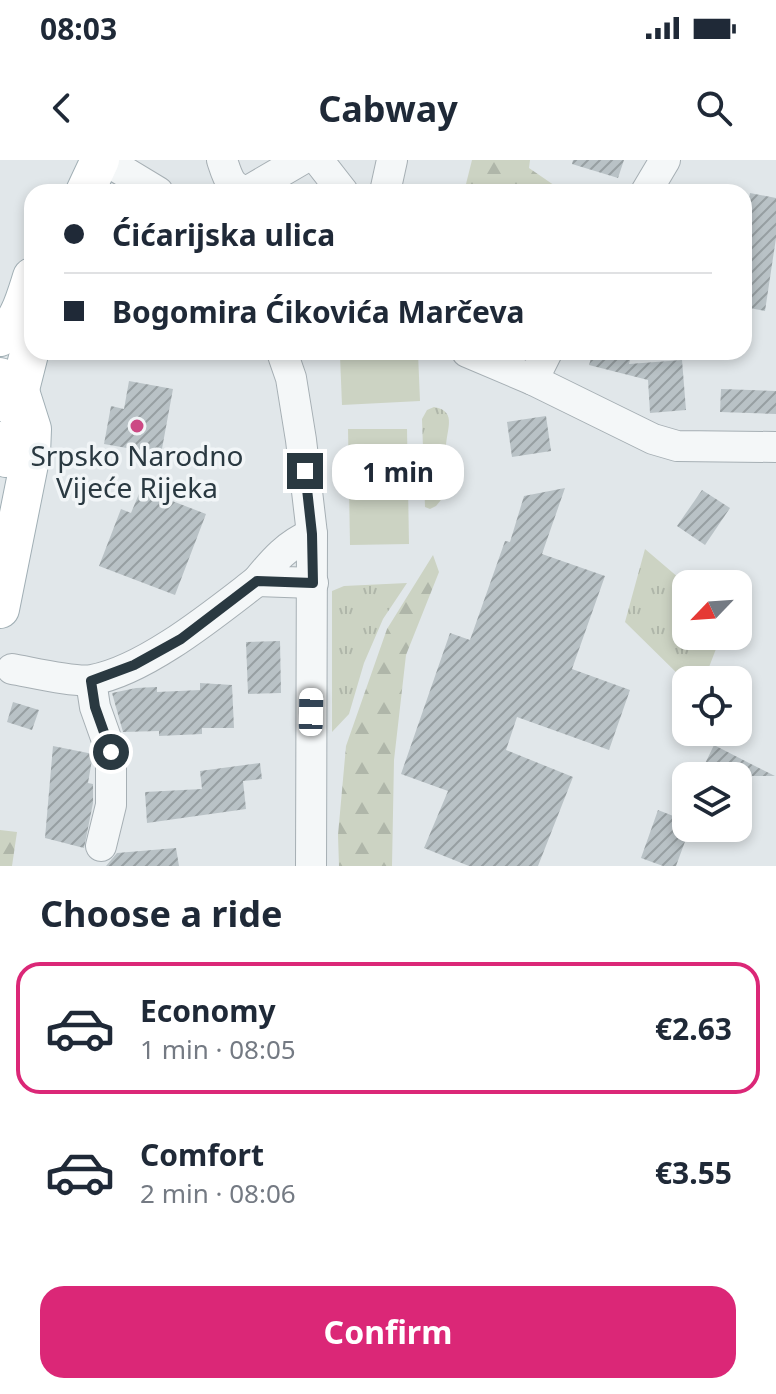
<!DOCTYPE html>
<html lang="en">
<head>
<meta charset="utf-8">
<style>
  body { margin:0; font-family:"Noto Sans",sans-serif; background:#f6f6f7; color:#1f2937; height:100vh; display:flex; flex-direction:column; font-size:30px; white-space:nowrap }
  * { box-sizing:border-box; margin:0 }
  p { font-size:26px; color:#747a83 }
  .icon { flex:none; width:44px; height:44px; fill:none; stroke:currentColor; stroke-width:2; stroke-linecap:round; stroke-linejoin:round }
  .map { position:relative; height:706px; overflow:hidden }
  .panel { display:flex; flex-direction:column; background:#fff; flex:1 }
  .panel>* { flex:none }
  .hud { position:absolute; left:24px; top:24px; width:728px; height:176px; border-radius:24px; box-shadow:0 4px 12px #0003; display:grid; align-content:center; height:176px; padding:0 40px; background:#fff }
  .needle { width:52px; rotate:245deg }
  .fabs { position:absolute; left:672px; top:410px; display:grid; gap:16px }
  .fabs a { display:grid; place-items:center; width:80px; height:80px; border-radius:16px; background:#fff; box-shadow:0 4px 12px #0003; font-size:40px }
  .end { position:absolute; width:36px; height:36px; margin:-18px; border:10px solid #2a3941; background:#fff; box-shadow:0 0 0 4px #fff }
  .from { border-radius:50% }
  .bubble { position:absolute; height:56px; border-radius:24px; background:#fff; box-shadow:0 4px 12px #0003; font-size:26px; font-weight:700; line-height:56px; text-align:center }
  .car { position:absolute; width:24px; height:48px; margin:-24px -12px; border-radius:10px; box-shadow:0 0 6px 2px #0007; background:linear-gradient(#fff 24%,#345 0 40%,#fff 0 76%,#345 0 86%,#fff 0) }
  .hud b { display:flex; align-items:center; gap:28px; height:76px; font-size:30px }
  .hud b+b { border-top:2px solid #e0e1e3 }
  .hud i { width:20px; height:20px; background:#1f2937 }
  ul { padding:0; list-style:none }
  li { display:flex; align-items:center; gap:24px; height:132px; margin:0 16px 12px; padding:0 24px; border:4px solid transparent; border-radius:24px }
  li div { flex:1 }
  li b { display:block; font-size:30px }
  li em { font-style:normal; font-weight:700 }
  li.active { border-color:#db2777 }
  li>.icon { width:72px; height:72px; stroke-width:1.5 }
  h2 { padding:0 40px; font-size:36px; line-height:96px }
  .button { display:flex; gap:16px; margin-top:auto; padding:16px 40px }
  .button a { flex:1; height:92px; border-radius:24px; background:#db2777; color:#fff; font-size:32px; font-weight:700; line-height:92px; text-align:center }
  .status { display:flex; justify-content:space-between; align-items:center; height:56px; padding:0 40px; background:#fff; direction:ltr }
  .status svg { height:22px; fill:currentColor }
  header { display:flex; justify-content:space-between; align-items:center; height:104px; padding:0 40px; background:#fff; font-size:36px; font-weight:700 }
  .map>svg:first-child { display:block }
  .grass { fill:url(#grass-tufts) }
  .forest { fill:url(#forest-firs) }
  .pitch { fill:#ccd3c3 }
  .building { fill:url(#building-hatch) }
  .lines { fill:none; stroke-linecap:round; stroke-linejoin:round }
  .minor-casing { stroke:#a6afb4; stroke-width:32 }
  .major-casing { stroke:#a1afb5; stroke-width:40 }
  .minor { stroke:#f4f7f8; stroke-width:30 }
  .major { stroke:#fff; stroke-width:38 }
  .route { stroke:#2a3941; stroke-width:10 }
  .poi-dot { fill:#cc4984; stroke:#f1f5f7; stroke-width:3 }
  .labels { text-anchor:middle; stroke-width:7; stroke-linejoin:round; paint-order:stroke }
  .poi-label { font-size:28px; fill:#2a3941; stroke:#f1f5f7 }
</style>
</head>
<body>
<div class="status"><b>08:03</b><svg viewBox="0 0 49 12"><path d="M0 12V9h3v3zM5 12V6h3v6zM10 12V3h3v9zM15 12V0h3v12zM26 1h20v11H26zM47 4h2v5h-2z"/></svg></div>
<header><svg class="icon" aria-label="back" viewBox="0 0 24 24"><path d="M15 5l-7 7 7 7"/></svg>Cabway<svg class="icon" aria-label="search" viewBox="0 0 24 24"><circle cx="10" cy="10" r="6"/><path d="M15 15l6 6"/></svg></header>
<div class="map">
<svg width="776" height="706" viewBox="0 0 776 706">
  <defs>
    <pattern id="grass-tufts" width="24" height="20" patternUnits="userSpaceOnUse" patternTransform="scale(2)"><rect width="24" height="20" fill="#ccd3c3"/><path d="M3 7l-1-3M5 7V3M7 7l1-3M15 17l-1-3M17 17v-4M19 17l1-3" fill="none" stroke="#afb6a9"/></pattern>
    <pattern id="forest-firs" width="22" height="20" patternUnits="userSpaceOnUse" patternTransform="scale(2)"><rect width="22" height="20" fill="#ccd3c3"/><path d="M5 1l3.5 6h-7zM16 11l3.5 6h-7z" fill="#afb6a9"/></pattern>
    <pattern id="building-hatch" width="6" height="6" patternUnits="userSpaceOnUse" patternTransform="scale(2)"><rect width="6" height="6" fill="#b9c2c6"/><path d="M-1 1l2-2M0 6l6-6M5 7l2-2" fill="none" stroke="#979fa2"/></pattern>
  </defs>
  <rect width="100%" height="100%" fill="#e1e7ea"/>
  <g class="grass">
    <path d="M 434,247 C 459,251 445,272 446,290 C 447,301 452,312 455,323 L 436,346 L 430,349 L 425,347 L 422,259 L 427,250 Z"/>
    <path d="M 645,389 L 686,424 L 686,476 L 721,476 L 704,520 L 686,520 L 686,522 L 625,462 Z"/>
    <path d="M 407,423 L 383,459 L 364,503 L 349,554 L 332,572 L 332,431 L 344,426 Z"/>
  </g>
  <g class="forest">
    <path d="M 472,0 L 530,0 L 529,8 L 564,32 L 464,32 Z"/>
    <path d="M 433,395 L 439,412 L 406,495 L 394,600 L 392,706 L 339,706 L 338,675 L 346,586 L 387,469 Z"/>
    <path d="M 0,670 L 17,672 L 12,706 L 0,706 Z"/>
  </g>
  <g class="pitch">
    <path d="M 418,193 L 420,241 L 342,245 L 340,196 Z"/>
    <path d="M 348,269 L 407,269 L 409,384 L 350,385 Z"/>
  </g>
  <g class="building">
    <path d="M 573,0 L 624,0 L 618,18 L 572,4 Z"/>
    <path d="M 750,33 L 776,38 L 776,78 L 765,151 L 744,147 L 744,63 Z"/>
    <path d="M 593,192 L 632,192 L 629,204 L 682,200 L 686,250 L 650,253 L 648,220 L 589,205 Z"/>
    <path d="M 129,221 L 173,229 L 161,294 L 104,284 L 111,246 L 124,249 Z"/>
    <path d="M 721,229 L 776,231 L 776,254 L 720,252 Z"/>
    <path d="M 546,256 L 551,291 L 512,297 L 507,262 Z"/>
    <path d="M 565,328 L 542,394 L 605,416 L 572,509 L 630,530 L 609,590 L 517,557 L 506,590 L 573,617 L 538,706 L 469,706 L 424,688 L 448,631 L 401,614 L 450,473 L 470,480 L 505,381 L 510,382 L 524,336 Z"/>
    <path d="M 141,329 L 206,354 L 175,435 L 99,406 L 121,349 L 131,353 Z"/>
    <path d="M 702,330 L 730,348 L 705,385 L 677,366 Z"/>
    <path d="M 280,481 L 281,533 L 248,534 L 246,482 Z"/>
    <path d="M 200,523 L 232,525 L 234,568 L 202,568 L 202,574 L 159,576 L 159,571 L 123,572 L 112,533 L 136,528 L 157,527 L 157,532 L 200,530 Z"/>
    <path d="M 13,542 L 39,550 L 32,570 L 7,562 Z"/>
    <path d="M 714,585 L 749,603 L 775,616 L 752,616 L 738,644 L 738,616 L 699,616 Z"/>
    <path d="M 53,586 L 93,594 L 88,623 L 93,624 L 93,643 L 84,688 L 45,678 Z"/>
    <path d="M 260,603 L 262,619 L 243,621 L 246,649 L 147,663 L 145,632 L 202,629 L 200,611 Z"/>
    <path d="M 658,650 L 686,661 L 686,668 L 690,668 L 676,706 L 663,706 L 641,698 Z"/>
    <path d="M 176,688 L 179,706 L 106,706 L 117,693 Z"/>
  </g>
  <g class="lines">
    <defs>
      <g id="minor">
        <path d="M 105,0 L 158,32"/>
        <path d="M 222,0 C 227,15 230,30 248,31 L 301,0"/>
        <path d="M 318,0 L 343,32"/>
        <path d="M 385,32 L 392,0"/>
        <path d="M 646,32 L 665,0"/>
        <path d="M 282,192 L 291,218 L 301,280 L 312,374 L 311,706"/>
        <path d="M 467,192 L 533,220 L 653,279 L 677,286 L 776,287"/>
        <path d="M 533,220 L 547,192"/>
        <path d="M 312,374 C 287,385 274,400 257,421 L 313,423"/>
        <path d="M 12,509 C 30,512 76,523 92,520 C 146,510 214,454 257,421"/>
        <path d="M 91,521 L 95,547 L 111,592 L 111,645 L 101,686"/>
      </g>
      <g id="major">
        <path d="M 85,32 L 100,0"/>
        <path d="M 0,177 C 19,163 25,139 32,117"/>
        <path d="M 0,217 L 19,228 L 32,269 L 31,294 L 0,449"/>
        <path d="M 15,249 L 32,182"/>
        <path d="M 0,281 L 6,298"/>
      </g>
    </defs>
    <use href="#minor" class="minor-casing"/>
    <use href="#major" class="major-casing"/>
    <use href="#minor" class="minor"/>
    <use href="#major" class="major"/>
  </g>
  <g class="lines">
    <path class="route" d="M 111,592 L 95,547 L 91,521 L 134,505 L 181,479 L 257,421 L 313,423 L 312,374 L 305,311"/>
  </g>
  <circle class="poi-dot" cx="137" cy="266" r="8"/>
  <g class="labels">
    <g class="poi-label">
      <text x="137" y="306">Srpsko Narodno<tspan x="137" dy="32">Vijeće Rijeka</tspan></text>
    </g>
  </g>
</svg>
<div class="fabs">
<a><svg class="needle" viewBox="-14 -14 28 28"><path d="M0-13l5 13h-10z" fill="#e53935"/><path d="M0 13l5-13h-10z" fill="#747a83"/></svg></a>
<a><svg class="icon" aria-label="locate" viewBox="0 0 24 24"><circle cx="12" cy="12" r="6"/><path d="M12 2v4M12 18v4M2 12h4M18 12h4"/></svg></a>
<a><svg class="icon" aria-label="layers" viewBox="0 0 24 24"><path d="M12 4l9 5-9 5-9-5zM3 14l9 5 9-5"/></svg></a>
</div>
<i class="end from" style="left:111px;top:592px"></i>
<i class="end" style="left:305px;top:311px"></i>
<div class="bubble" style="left:332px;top:284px;width:132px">1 min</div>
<i class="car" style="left:311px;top:552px;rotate:1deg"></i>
<div class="hud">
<b><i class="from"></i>Ćićarijska ulica</b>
<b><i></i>Bogomira Ćikovića Marčeva</b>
</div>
</div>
<section class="panel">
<h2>Choose a ride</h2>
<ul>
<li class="active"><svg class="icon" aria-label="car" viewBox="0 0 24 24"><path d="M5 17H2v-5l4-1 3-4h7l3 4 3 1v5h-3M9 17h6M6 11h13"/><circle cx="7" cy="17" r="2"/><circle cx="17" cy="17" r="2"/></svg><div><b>Economy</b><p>1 min · 08:05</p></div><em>€2.63</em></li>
<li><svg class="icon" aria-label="car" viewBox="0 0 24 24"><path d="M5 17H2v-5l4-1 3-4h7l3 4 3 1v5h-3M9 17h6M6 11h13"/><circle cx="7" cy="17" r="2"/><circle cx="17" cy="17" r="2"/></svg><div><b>Comfort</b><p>2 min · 08:06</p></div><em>€3.55</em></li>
</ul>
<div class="button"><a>Confirm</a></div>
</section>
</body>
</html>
